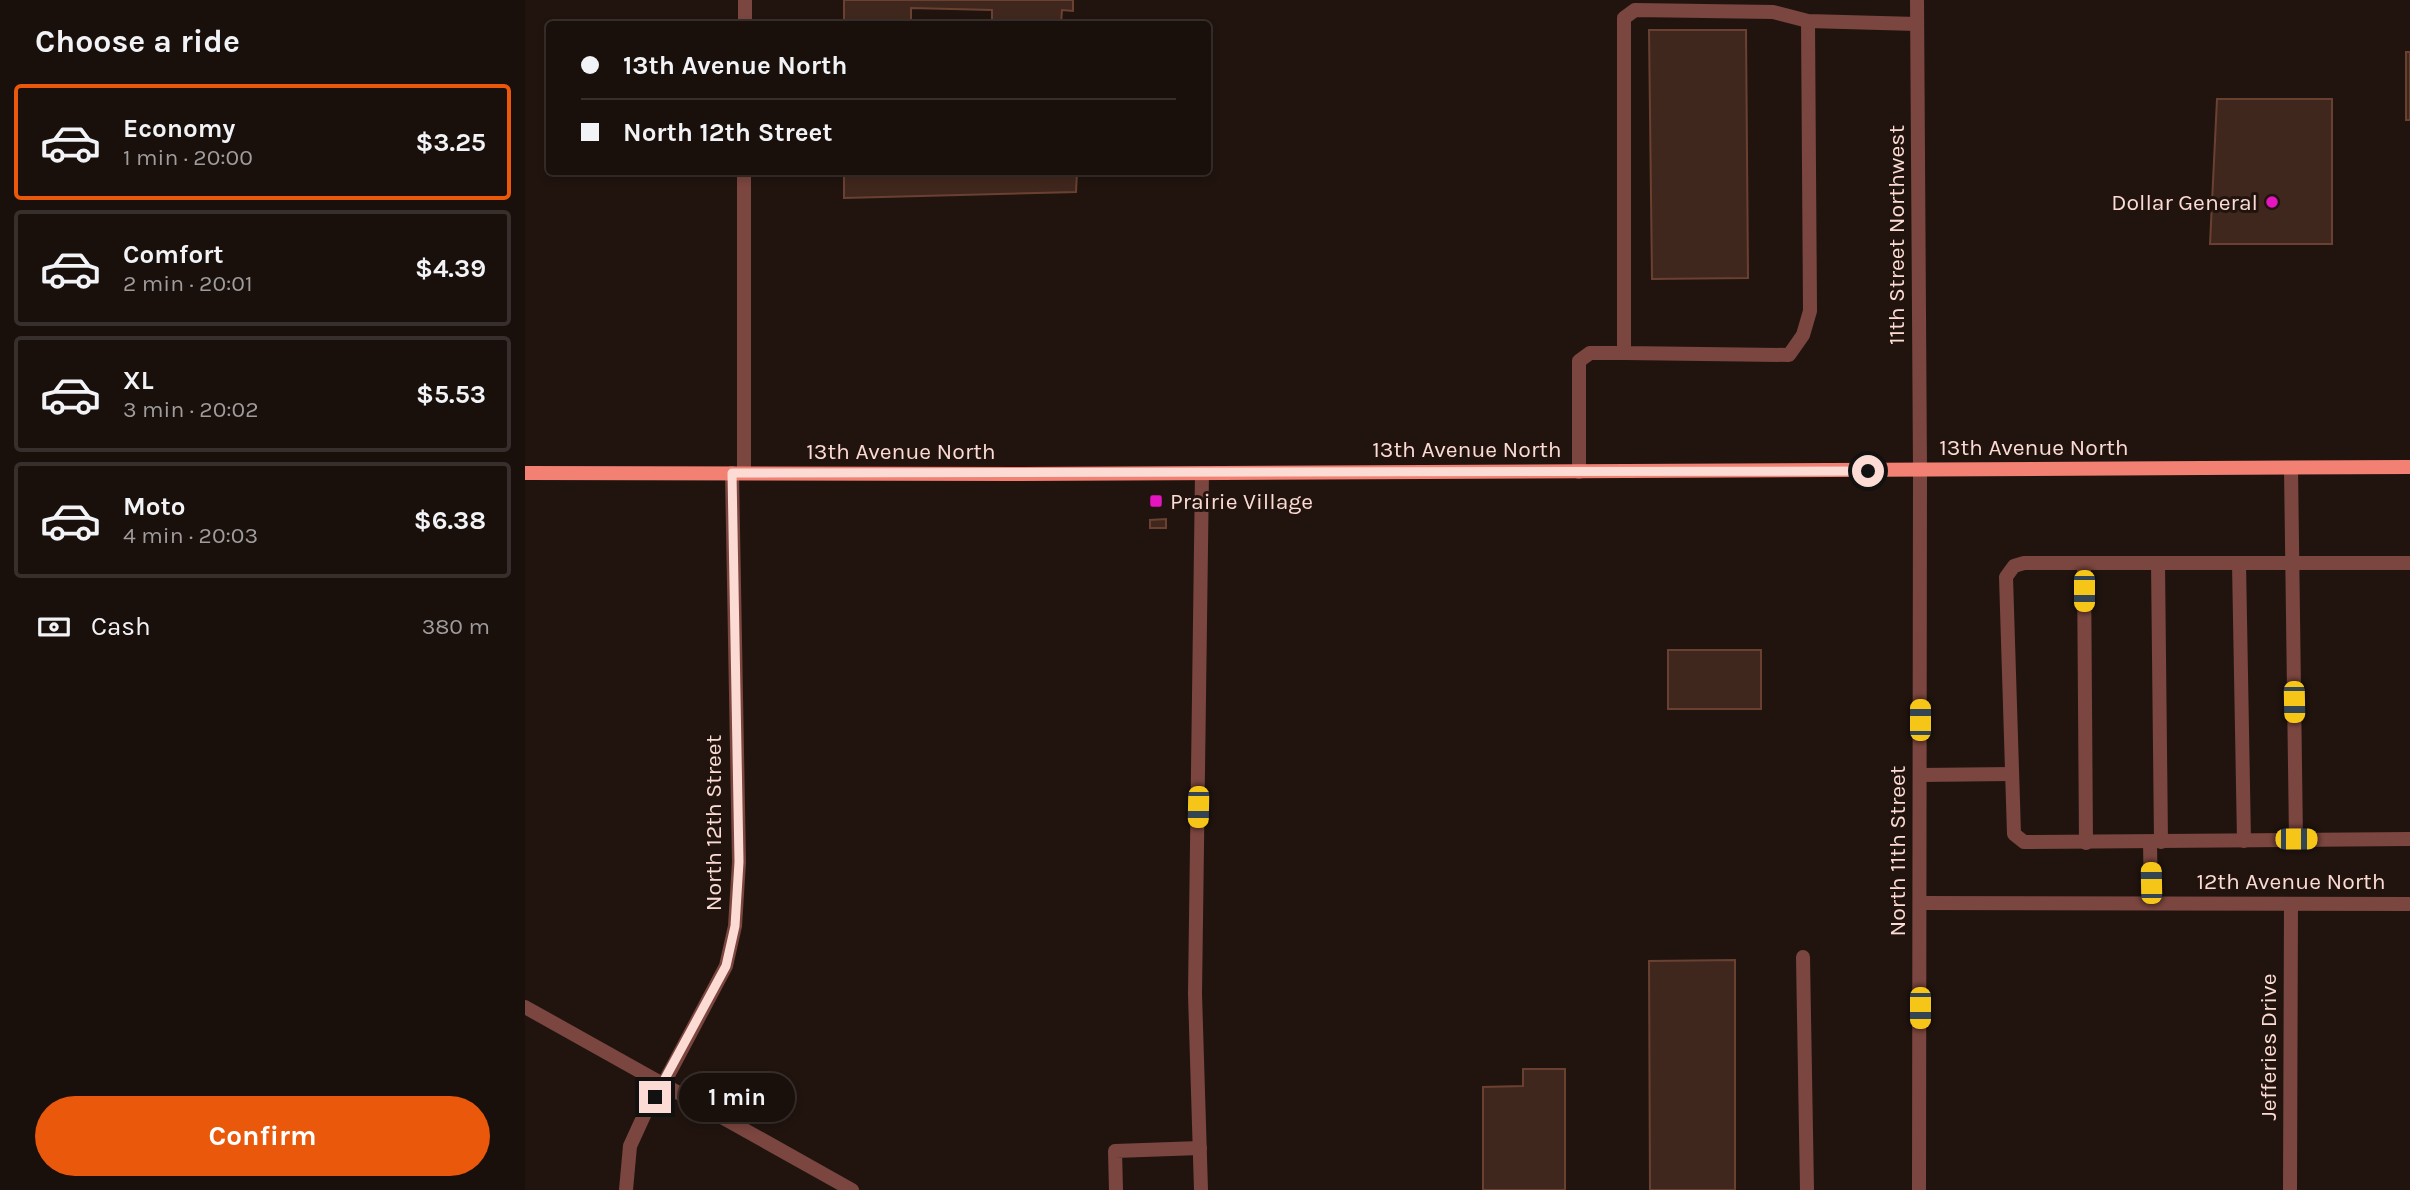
<!DOCTYPE html>
<html lang="en">
<head>
<meta charset="utf-8">
<style>
  body { margin:0; font-family:Karla,sans-serif; background:#261d19; color:#f1f3f6; height:100vh; display:flex; flex-direction:column; font-size:26px; white-space:nowrap }
  * { box-sizing:border-box; margin:0 }
  p { font-size:23px; color:#9f9c9d }
  .icon { flex:none; width:38px; height:38px; fill:none; stroke:currentColor; stroke-width:2; stroke-linecap:round; stroke-linejoin:round }
  .map { position:relative; flex:1; overflow:hidden }
  .sheet { display:flex; flex-direction:column; background:#190f0b; width:525px }
  .sheet>* { flex:none }
  .guide { position:absolute; left:21px; top:21px; width:665px; height:154px; border-radius:7px; box-shadow:0 4px 10px #0003,0 0 0 2px #372f2c; display:grid; align-content:center; height:154px; padding:0 35px; background:#190f0b }
  .end { position:absolute; width:32px; height:32px; margin:-16px; border:9px solid #fbdbd3; background:#111; box-shadow:0 0 0 4px #111 }
  .from { border-radius:50% }
  .bubble { position:absolute; height:49px; border-radius:24px; background:#190f0b; box-shadow:0 4px 10px #0003,0 0 0 2px #372f2c; font-size:23px; font-weight:700; line-height:49px; text-align:center }
  .car { position:absolute; width:21px; height:42px; margin:-21px -10px; border-radius:9px; box-shadow:0 0 5px 2px #0007; background:linear-gradient(#f5c518 24%,#345 0 40%,#f5c518 0 76%,#345 0 86%,#f5c518 0) }
  .guide b { display:flex; align-items:center; gap:24px; height:66px; font-size:26px }
  .guide b+b { border-top:2px solid #372f2c }
  .guide i { width:18px; height:18px; background:#f1f3f6 }
  ul { padding:0; list-style:none }
  li { display:flex; align-items:center; gap:21px; height:116px; margin:0 14px 10px; padding:0 21px; border:4px solid #372f2c; border-radius:7px }
  li div { flex:1 }
  li b { display:block; font-size:26px }
  li em { font-style:normal; font-weight:700 }
  li.selected { border-color:#ea580c }
  li>.icon { width:63px; height:63px; stroke-width:1.5 }
  h2 { padding:0 35px; font-size:32px; line-height:84px }
  .pay { display:flex; align-items:center; gap:18px; height:77px; padding:0 35px; font-size:26px }
  .pay p { margin-inline-start:auto }
  .action { display:flex; gap:14px; margin-top:auto; padding:14px 35px }
  .action a { flex:1; height:80px; border-radius:42px; background:#ea580c; color:#fff; font-size:28px; font-weight:700; line-height:80px; text-align:center }
  main { display:flex; flex:1; min-height:0 }
  .map>svg:first-child { display:block }
  .building { fill:#40271d; stroke:#6a4131; stroke-width:2 }
  .lines { fill:none; stroke-linecap:round; stroke-linejoin:round }
  .service { stroke:#7b463f; stroke-width:14 }
  .minor { stroke:#7b463f; stroke-width:14 }
  .tertiary { stroke:#7b463f; stroke-width:14 }
  .secondary { stroke:#f28173; stroke-width:14 }
  .route { stroke:#fbdbd3; stroke-width:9 }
  .poi-dot { fill:#e515bf; stroke:#21140f; stroke-width:2.5 }
  .labels { text-anchor:middle; stroke-width:6; stroke-linejoin:round; paint-order:stroke }
  .poi-label { font-size:23px; fill:#fbdbd3; stroke:#21140f; text-anchor:end }
  .street-label { font-size:23px; fill:#fbdbd3; stroke:#21140f }
</style>
</head>
<body>
<main>
<section class="sheet">
<h2>Choose a ride</h2>
<ul>
<li class="selected"><svg class="icon" aria-label="car" viewBox="0 0 24 24"><path d="M5 17H2v-5l4-1 3-4h7l3 4 3 1v5h-3M9 17h6M6 11h13"/><circle cx="7" cy="17" r="2"/><circle cx="17" cy="17" r="2"/></svg><div><b>Economy</b><p>1 min · 20:00</p></div><em>$3.25</em></li>
<li><svg class="icon" aria-label="car" viewBox="0 0 24 24"><path d="M5 17H2v-5l4-1 3-4h7l3 4 3 1v5h-3M9 17h6M6 11h13"/><circle cx="7" cy="17" r="2"/><circle cx="17" cy="17" r="2"/></svg><div><b>Comfort</b><p>2 min · 20:01</p></div><em>$4.39</em></li>
<li><svg class="icon" aria-label="car" viewBox="0 0 24 24"><path d="M5 17H2v-5l4-1 3-4h7l3 4 3 1v5h-3M9 17h6M6 11h13"/><circle cx="7" cy="17" r="2"/><circle cx="17" cy="17" r="2"/></svg><div><b>XL</b><p>3 min · 20:02</p></div><em>$5.53</em></li>
<li><svg class="icon" aria-label="car" viewBox="0 0 24 24"><path d="M5 17H2v-5l4-1 3-4h7l3 4 3 1v5h-3M9 17h6M6 11h13"/><circle cx="7" cy="17" r="2"/><circle cx="17" cy="17" r="2"/></svg><div><b>Moto</b><p>4 min · 20:03</p></div><em>$6.38</em></li>
</ul>
<div class="pay"><svg class="icon" aria-label="cash" viewBox="0 0 24 24"><path d="M3 7h18v10H3z"/><circle cx="12" cy="12" r="2"/></svg>Cash<p>380 m</p></div>
<div class="action"><a>Confirm</a></div>
</section>
<div class="map">
<svg width="1885" height="1190" viewBox="0 0 1885 1190">
  <rect width="100%" height="100%" fill="#21140f"/>
  <g class="building">
    <path d="M 319,0 L 548,0 L 548,11 L 537,10 L 536,24 L 467,24 L 467,10 L 386,8 L 386,24 L 319,24 Z"/>
    <path d="M 1124,30 L 1221,30 L 1223,278 L 1127,279 Z"/>
    <rect x="1881" y="52" width="4" height="68"/>
    <path d="M 1692,99 L 1807,99 L 1807,244 L 1685,244 Z"/>
    <path d="M 319,172 L 552,172 L 551,192 L 319,198 Z"/>
    <path d="M 641,519 L 641,528 L 625,528 L 625,520 Z"/>
    <rect x="1143" y="650" width="93" height="59"/>
    <path d="M 1210,960 L 1210,1190 L 1125,1190 L 1124,961 Z"/>
    <path d="M 998,1069 L 1040,1069 L 1040,1190 L 958,1190 L 958,1087 L 998,1086 Z"/>
  </g>
  <g class="lines">
    <g class="service">
      <path d="M 1283,21 L 1285,311 L 1278,335 L 1264,355 L 1099,353 L 1099,18 L 1110,10 L 1248,12 L 1283,21 L 1392,24"/>
      <path d="M 220,24 L 220,0"/>
      <path d="M 1766,468 L 1771,840"/>
      <path d="M 1054,472 L 1054,361 L 1065,353 L 1099,353"/>
      <path d="M 219,473 L 219,172"/>
      <path d="M 1559,563 L 1561,843"/>
      <path d="M 1633,563 L 1636,842"/>
      <path d="M 1714,563 L 1719,841"/>
      <path d="M 1885,563 L 1499,563 L 1489,566 L 1481,577 L 1489,834 L 1499,842 L 1885,839"/>
      <path d="M 1395,775 L 1487,774"/>
      <path d="M 1625,842 L 1626,903"/>
      <path d="M 1278,957 L 1282,1190"/>
      <path d="M 591,1190 L 590,1151 L 675,1148"/>
      <path d="M 676,1190 L 670,994 L 677,473"/>
    </g>
    <g class="minor">
      <path d="M 1392,0 L 1395,471"/>
      <path d="M 1395,903 L 1885,904"/>
      <path d="M 0,1007 L 327,1190"/>
      <path d="M 101,1190 L 105,1146 L 121,1111 L 139,1083 L 201,966 L 210,926 L 214,862 L 207,473"/>
      <path d="M 1765,1190 L 1766,904"/>
    </g>
    <path class="tertiary" d="M 1394,1190 L 1395,471"/>
    <path class="secondary" d="M 0,473 L 495,474 L 1885,467"/>
  </g>
  <g class="lines">
    <path class="route" d="M 130,1097 L 201,966 L 210,926 L 214,862 L 207,473 L 1343,471"/>
  </g>
  <g class="poi-dot">
    <circle cx="1747" cy="202" r="7"/>
    <rect x="624" y="494" width="14" height="14" rx="3.5"/>
  </g>
  <g class="labels">
    <g class="poi-label">
      <text x="1733" y="210">Dollar General</text>
      <text x="645" y="509" text-anchor="start">Prairie Village</text>
    </g>
    <g class="street-label">
      <text transform="translate(1371 235) rotate(-90)" y="8">11th Street Northwest</text>
      <text x="1509" y="455">13th Avenue North</text>
      <text x="942" y="457">13th Avenue North</text>
      <text x="376" y="459">13th Avenue North</text>
      <text transform="translate(188 823) rotate(-90)" y="8">North 12th Street</text>
      <text transform="translate(1372 851) rotate(-90)" y="8">North 11th Street</text>
      <text x="1766" y="889">12th Avenue North</text>
      <text transform="translate(1743 1047) rotate(-90)" y="8">Jefferies Drive</text>
    </g>
  </g>
</svg>
<i class="end from" style="left:1343px;top:471px"></i>
<i class="end" style="left:130px;top:1097px"></i>
<div class="bubble" style="left:154px;top:1073px;width:116px">1 min</div>
<i class="car" style="left:1559px;top:591px;rotate:180deg"></i>
<i class="car" style="left:1769px;top:702px;rotate:179deg"></i>
<i class="car" style="left:1395px;top:720px;rotate:0deg"></i>
<i class="car" style="left:673px;top:807px;rotate:181deg"></i>
<i class="car" style="left:1771px;top:839px;rotate:90deg"></i>
<i class="car" style="left:1626px;top:883px;rotate:359deg"></i>
<i class="car" style="left:1395px;top:1008px;rotate:180deg"></i>
<div class="guide">
<b><i class="from"></i>13th Avenue North</b>
<b><i></i>North 12th Street</b>
</div>
</div>
</main>
</body>
</html>
